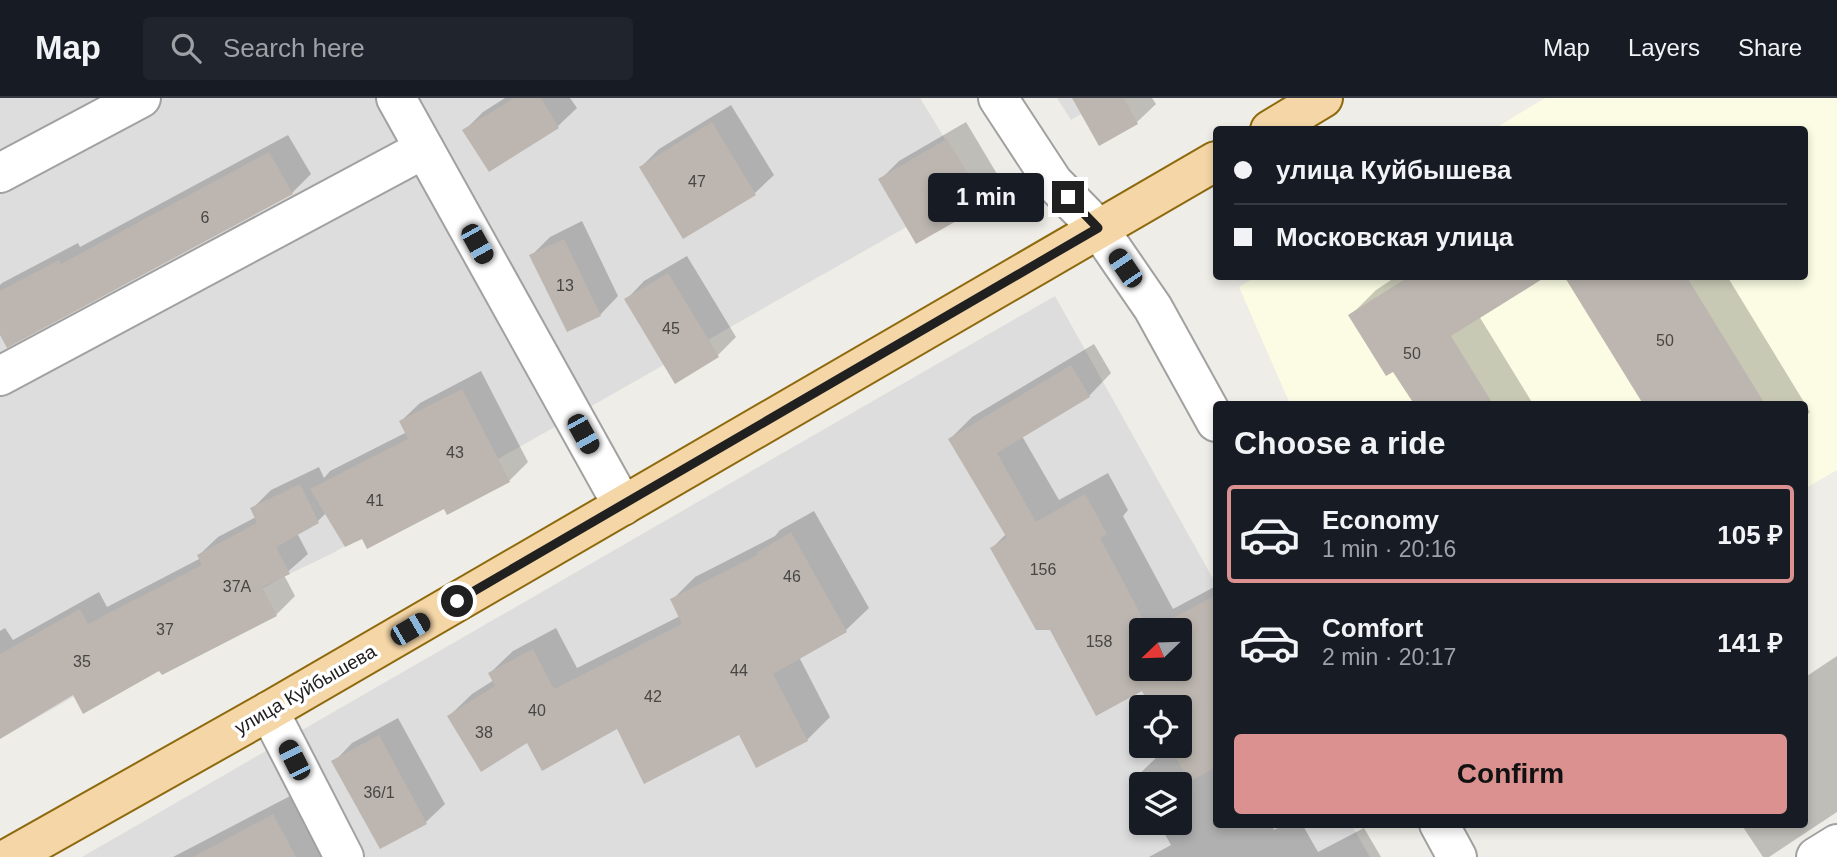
<!DOCTYPE html>
<html lang="en">
<head>
<meta charset="utf-8">
<style>
  body { margin:0; font-family:Arial,sans-serif; background:#20242c; color:#f1f3f6; height:100vh; display:flex; flex-direction:column; font-size:26px; white-space:nowrap }
  * { box-sizing:border-box; margin:0 }
  p { font-size:23px; color:#9ea1a6 }
  .icon { flex:none; width:38px; height:38px; fill:none; stroke:currentColor; stroke-width:2; stroke-linecap:round; stroke-linejoin:round }
  .map { position:relative; flex:1; overflow:hidden }
  .details { position:absolute; left:1213px; top:303px; width:595px; height:427px; display:flex; flex-direction:column; background:#171b24; border-radius:7px; box-shadow:0 4px 10px #0003 }
  .details>* { flex:none }
  .guide { position:absolute; left:1213px; top:28px; width:595px; height:154px; border-radius:7px; box-shadow:0 4px 10px #0003; display:grid; align-content:center; height:154px; padding:0 21px; background:#171b24 }
  .needle { width:46px; rotate:247deg }
  .fabs { position:absolute; left:1129px; top:520px; display:grid; gap:14px }
  .fabs a { display:grid; place-items:center; width:63px; height:63px; border-radius:7px; background:#171b24; box-shadow:0 4px 10px #0003; font-size:35px }
  .end { position:absolute; width:32px; height:32px; margin:-16px; border:9px solid #202020; background:#fff; box-shadow:0 0 0 4px #fff }
  .from { border-radius:50% }
  .bubble { position:absolute; height:49px; border-radius:7px; background:#171b24; box-shadow:0 4px 10px #0003; font-size:23px; font-weight:800; line-height:49px; text-align:center }
  .car { position:absolute; width:21px; height:42px; margin:-21px -10px; border-radius:9px; box-shadow:0 0 5px 2px #0007; background:linear-gradient(#222 24%,#8ab4d8 0 40%,#222 0 76%,#8ab4d8 0 86%,#222 0) }
  .guide b { display:flex; align-items:center; gap:24px; height:66px; font-size:26px }
  .guide b+b { border-top:2px solid #363941 }
  .guide i { width:18px; height:18px; background:#f1f3f6 }
  ul { padding:0; list-style:none }
  li { display:flex; align-items:center; gap:21px; height:98px; margin:0 14px 10px; padding:0 7px; border:4px solid transparent; border-radius:7px }
  li div { flex:1 }
  li b { display:block; font-size:26px }
  li em { font-style:normal; font-weight:800 }
  li.selected { border-color:#da918f }
  li>.icon { width:63px; height:63px; stroke-width:1.5 }
  h2 { padding:0 21px; font-size:32px; line-height:84px }
  .button { display:flex; gap:14px; margin-top:auto; padding:14px 21px }
  .button a { flex:1; height:80px; border-radius:7px; background:#da918f; color:#111; font-size:28px; font-weight:800; line-height:80px; text-align:center }
  header { display:flex; align-items:center; gap:42px; box-sizing:border-box; height:98px; padding:0 35px; background:#171b24; border-bottom:2px solid #363941 }
  header strong { font-size:33px }
  nav { display:flex; gap:38px; margin-inline-start:auto; font-size:24px }
  .search { width:490px; height:63px; background:#20242c; display:flex; align-items:center; gap:18px; box-sizing:border-box; padding:0 24px; border-radius:7px; color:#9ea1a6; font-size:26px }
  .map>svg:first-child { display:block }
  .residential { fill:#dedddd; fill-rule:evenodd }
  .education { fill:#fbfce3 }
  .shadow { fill:#0003; fill-rule:evenodd }
  .building { fill:#bdb6b0 }
  .lines { fill:none; stroke-linecap:round; stroke-linejoin:round }
  .minor-casing { stroke:#a1a1a1; stroke-width:42 }
  .major-casing { stroke:#8e690d; stroke-width:42 }
  .minor { stroke:#fff; stroke-width:38 }
  .major { stroke:#f4d6a7; stroke-width:38 }
  .route { stroke:#202020; stroke-width:9 }
  .labels { text-anchor:middle; stroke-width:7; stroke-linejoin:round; paint-order:stroke }
  .number-label { font-size:16px; fill:#474644 }
  .street-label { font-size:19px; fill:#202020; stroke:#fff }
</style>
</head>
<body>
<header>
<strong>Map</strong>
<div class="search"><svg class="icon" aria-label="search" viewBox="0 0 24 24"><circle cx="10" cy="10" r="6"/><path d="M15 15l6 6"/></svg>Search here</div>
<nav><a>Map</a><a>Layers</a><a>Share</a></nav>
</header>
<div class="map">
<svg width="1837" height="759" viewBox="0 0 1837 759">
  <rect width="100%" height="100%" fill="#efede7"/>
  <g class="residential">
    <path d="M 0,0 L 920,0 L 975,90 L 333,455 L 283,479 L 0,641 Z"/>
    <path d="M 1057,0 L 1109,0 L 1071,22 Z"/>
    <path d="M 1055,198 L 1216,486 L 1216,726 L 1351,726 L 1370,759 L 82,759 ZM 1141,532 L 1180,532 L 1180,570 L 1141,570 ZM 1141,609 L 1180,609 L 1180,648 L 1141,648 ZM 1141,686 L 1180,686 L 1180,724 L 1141,724 Z"/>
  </g>
  <path class="education" d="M 1545,0 L 1837,0 L 1837,372 L 1804,391 L 1804,306 L 1290,306 L 1239,189 L 1257,178 L 1804,178 L 1804,32 L 1494,31 Z"/>
  <g class="shadow">
    <path d="M 505,0 L 570,0 L 577,10 L 558,28 L 489,72 L 465,32 L 483,14 Z"/>
    <path d="M 1074,0 L 1152,0 L 1156,6 L 1137,24 L 1100,45 Z"/>
    <path d="M 731,7 L 774,77 L 755,95 L 684,139 L 641,69 L 659,51 Z"/>
    <path d="M 966,24 L 1003,86 L 984,105 L 881,81 L 899,63 Z"/>
    <path d="M 288,37 L 311,76 L 292,95 L 7,247 L 0,233 L 0,187 L 2,185 L 78,145 L 80,149 Z"/>
    <path d="M 582,123 L 618,198 L 600,217 L 532,157 L 550,139 Z"/>
    <path d="M 687,158 L 736,239 L 717,258 L 626,202 L 644,183 Z"/>
    <path d="M 1397,178 L 1543,178 L 1479,218 L 1533,306 L 1416,306 L 1394,271 L 1351,217 L 1376,192 Z"/>
    <path d="M 1566,178 L 1727,178 L 1810,314 L 1804,320 L 1804,306 L 1645,306 Z"/>
    <path d="M 1094,246 L 1111,275 L 1089,298 L 1022,338 L 1059,402 L 1108,375 L 1128,412 L 1123,418 L 1173,511 L 1216,488 L 1216,726 L 1271,726 L 1274,732 L 1285,726 L 1302,726 L 1318,754 L 1364,730 L 1381,759 L 1149,759 L 1171,747 L 1158,724 L 1180,724 L 1180,686 L 1141,686 L 1141,693 L 1134,681 L 1157,659 L 1173,650 L 1172,648 L 1180,648 L 1180,609 L 1152,609 L 1142,591 L 1044,516 L 992,450 L 1006,436 L 950,341 L 972,319 ZM 1141,532 L 1180,532 L 1180,570 L 1141,570 Z"/>
    <path d="M 481,273 L 528,364 L 509,383 L 362,438 L 326,415 L 318,423 L 297,435 L 308,456 L 284,477 L 295,498 L 276,517 L 160,570 L 73,594 L 0,639 L 0,533 L 5,530 L 13,542 L 99,494 L 107,509 L 201,460 L 199,457 L 218,439 L 256,419 L 252,411 L 271,392 L 319,369 L 324,380 L 330,373 L 407,334 L 401,323 L 420,305 Z"/>
    <path d="M 814,413 L 869,510 L 846,532 L 799,559 L 830,619 L 807,642 L 740,635 L 617,629 L 528,643 L 449,618 L 472,596 L 494,582 L 490,575 L 513,553 L 556,530 L 577,570 L 680,518 L 672,502 L 695,479 L 775,438 L 780,432 Z"/>
    <path d="M 1837,558 L 1837,714 L 1769,759 L 1763,759 L 1741,726 L 1804,726 L 1804,580 Z"/>
    <path d="M 398,620 L 445,706 L 426,724 L 381,749 L 334,664 L 352,645 Z"/>
    <path d="M 296,695 L 330,759 L 173,759 Z"/>
  </g>
  <g class="building">
    <path d="M 514,0 L 541,0 L 559,30 L 489,74 L 462,32 Z"/>
    <path d="M 1072,0 L 1124,0 L 1138,26 L 1099,48 Z"/>
    <path d="M 712,24 L 756,97 L 683,141 L 639,69 Z"/>
    <path d="M 947,41 L 986,106 L 916,146 L 878,81 Z"/>
    <path d="M 269,54 L 293,96 L 7,250 L 0,237 L 0,193 L 59,162 L 61,166 Z"/>
    <path d="M 564,141 L 601,218 L 567,234 L 529,157 Z"/>
    <path d="M 668,175 L 719,259 L 675,286 L 624,201 Z"/>
    <path d="M 1410,178 L 1547,178 L 1451,238 L 1493,306 L 1414,306 L 1393,274 L 1386,278 L 1348,217 Z"/>
    <path d="M 1564,178 L 1686,178 L 1765,306 L 1643,306 Z"/>
    <path d="M 1071,267 L 1090,299 L 997,355 L 1036,424 L 1085,396 L 1107,436 L 1100,440 L 1149,532 L 1141,532 L 1141,570 L 1180,570 L 1180,532 L 1151,532 L 1216,497 L 1216,669 L 1189,684 L 1170,648 L 1180,648 L 1180,609 L 1150,609 L 1142,593 L 1096,618 L 1050,532 L 1036,532 L 990,450 L 1007,440 L 948,341 Z"/>
    <path d="M 462,291 L 510,384 L 447,417 L 444,411 L 367,451 L 362,441 L 345,449 L 310,391 L 408,341 L 399,323 Z"/>
    <path d="M 300,386 L 319,425 L 276,449 L 290,476 L 262,489 L 277,518 L 162,577 L 159,573 L 83,616 L 73,597 L 0,641 L 0,556 L 80,511 L 88,526 L 202,467 L 197,457 L 257,425 L 250,410 Z"/>
    <path d="M 791,434 L 847,534 L 773,576 L 808,643 L 756,670 L 739,637 L 644,686 L 617,631 L 542,673 L 527,645 L 481,674 L 447,618 L 495,588 L 488,575 L 533,551 L 554,591 L 682,526 L 670,501 L 757,457 L 756,455 Z"/>
    <path d="M 379,637 L 427,726 L 380,751 L 331,663 Z"/>
    <path d="M 273,716 L 296,759 L 193,759 Z"/>
  </g>
  <g class="lines">
    <defs>
      <g id="minor">
        <path d="M 396,0 L 623,408"/>
        <path d="M 998,0 L 1053,84 L 1098,130 L 1153,210 L 1216,324"/>
        <path d="M 0,75 L 141,0"/>
        <path d="M 0,278 L 424,51"/>
        <path d="M 269,613 L 344,759"/>
        <path d="M 1439,726 L 1457,759"/>
        <path d="M 1816,759 L 1837,746"/>
      </g>
      <g id="major">
        <path d="M 1270,32 L 1323,0"/>
        <path d="M 10,759 L 269,613 L 1216,63"/>
      </g>
    </defs>
    <use href="#minor" class="minor-casing"/>
    <use href="#major" class="major-casing"/>
    <use href="#minor" class="minor"/>
    <use href="#major" class="major"/>
  </g>
  <g class="lines">
    <path class="route" d="M 457,503 L 1098,130 L 1068,99"/>
  </g>
  <g class="labels">
    <g class="number-label">
      <text x="697" y="89">47</text>
      <text x="205" y="125">6</text>
      <text x="565" y="193">13</text>
      <text x="671" y="236">45</text>
      <text x="1665" y="248">50</text>
      <text x="1412" y="261">50</text>
      <text x="455" y="360">43</text>
      <text x="375" y="408">41</text>
      <text x="1043" y="477">156</text>
      <text x="792" y="484">46</text>
      <text x="237" y="494">37А</text>
      <text x="165" y="537">37</text>
      <text x="1099" y="549">158</text>
      <text x="82" y="569">35</text>
      <text x="739" y="578">44</text>
      <text x="653" y="604">42</text>
      <text x="537" y="618">40</text>
      <text x="484" y="640">38</text>
      <text x="379" y="700">36/1</text>
    </g>
    <g class="street-label">
      <text transform="translate(305 591) rotate(-30)" y="7">улица Куйбышева</text>
    </g>
  </g>
</svg>
<div class="fabs">
<a><svg class="needle" viewBox="-14 -14 28 28"><path d="M0-13l5 13h-10z" fill="#e53935"/><path d="M0 13l5-13h-10z" fill="#9ea1a6"/></svg></a>
<a><svg class="icon" aria-label="locate" viewBox="0 0 24 24"><circle cx="12" cy="12" r="6"/><path d="M12 2v4M12 18v4M2 12h4M18 12h4"/></svg></a>
<a><svg class="icon" aria-label="layers" viewBox="0 0 24 24"><path d="M12 4l9 5-9 5-9-5zM3 14l9 5 9-5"/></svg></a>
</div>
<i class="end from" style="left:457px;top:503px"></i>
<i class="end" style="left:1068px;top:99px"></i>
<div class="bubble" style="left:928px;top:75px;width:116px">1 min</div>
<i class="car" style="left:477px;top:146px;rotate:151deg"></i>
<i class="car" style="left:1125px;top:170px;rotate:326deg"></i>
<i class="car" style="left:583px;top:336px;rotate:151deg"></i>
<i class="car" style="left:410px;top:531px;rotate:60deg"></i>
<i class="car" style="left:294px;top:662px;rotate:333deg"></i>
<div class="guide">
<b><i class="from"></i>улица Куйбышева</b>
<b><i></i>Московская улица</b>
</div>
<section class="details">
<h2>Choose a ride</h2>
<ul>
<li class="selected"><svg class="icon" aria-label="car" viewBox="0 0 24 24"><path d="M5 17H2v-5l4-1 3-4h7l3 4 3 1v5h-3M9 17h6M6 11h13"/><circle cx="7" cy="17" r="2"/><circle cx="17" cy="17" r="2"/></svg><div><b>Economy</b><p>1 min · 20:16</p></div><em>105 ₽</em></li>
<li><svg class="icon" aria-label="car" viewBox="0 0 24 24"><path d="M5 17H2v-5l4-1 3-4h7l3 4 3 1v5h-3M9 17h6M6 11h13"/><circle cx="7" cy="17" r="2"/><circle cx="17" cy="17" r="2"/></svg><div><b>Comfort</b><p>2 min · 20:17</p></div><em>141 ₽</em></li>
</ul>
<div class="button"><a>Confirm</a></div>
</section>
</div>
</body>
</html>
